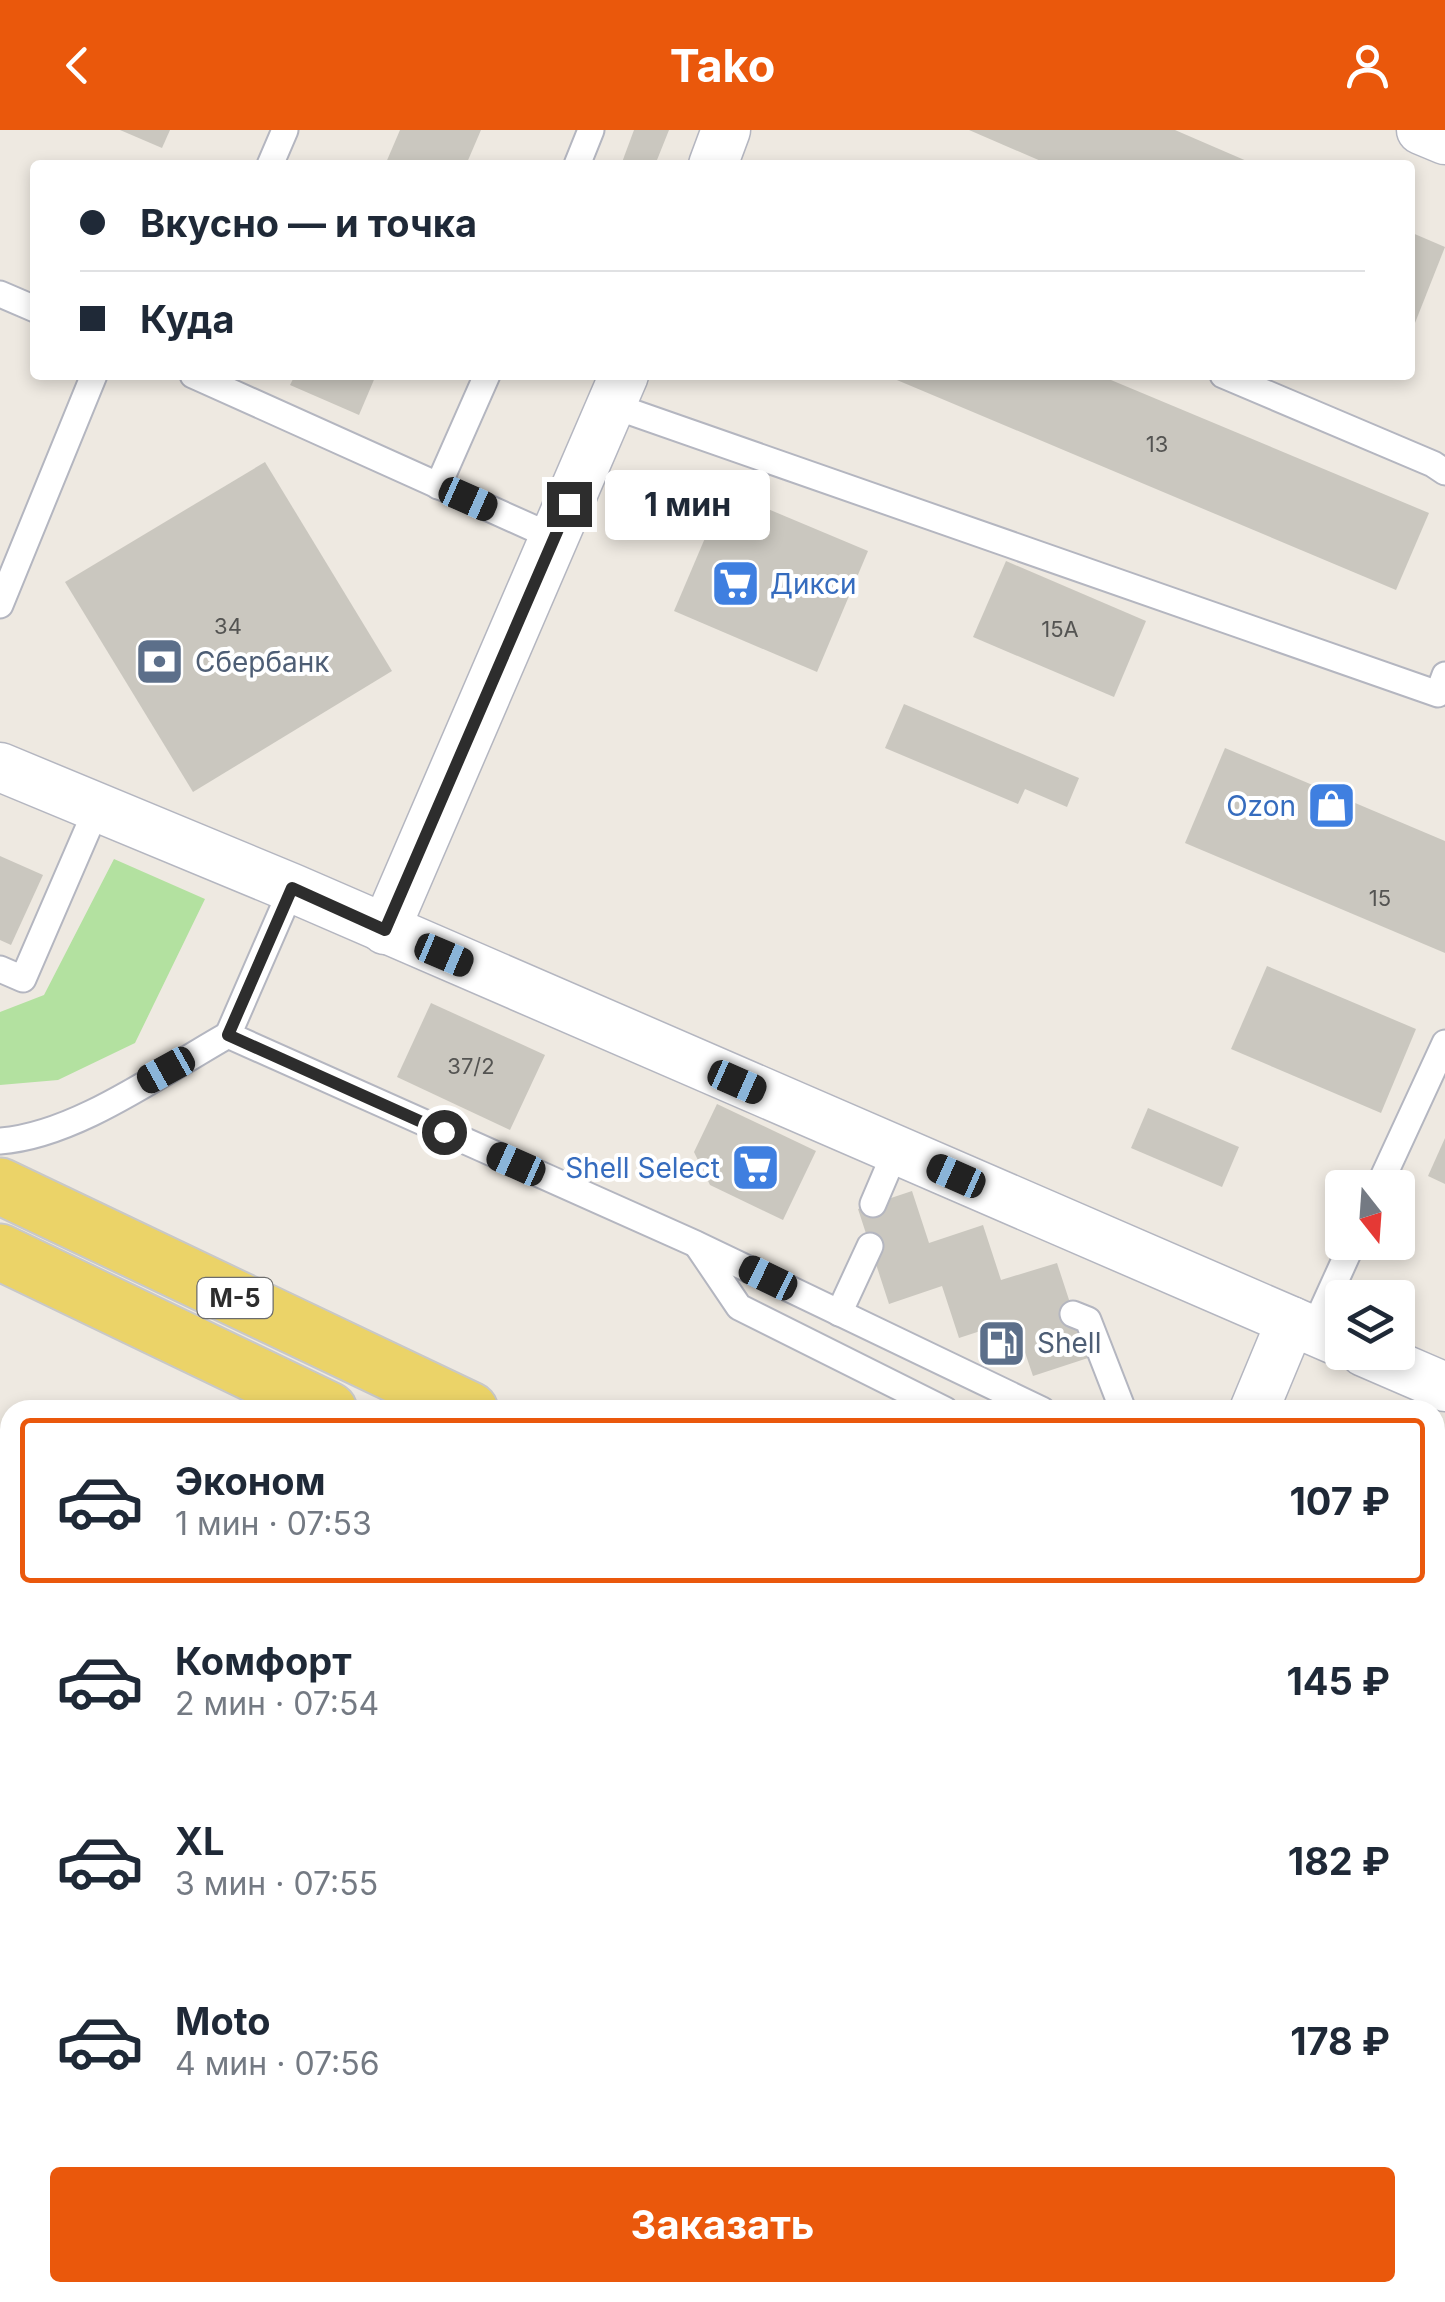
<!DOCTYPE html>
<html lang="ru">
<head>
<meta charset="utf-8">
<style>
  body { margin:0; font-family:Inter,sans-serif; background:#f2f2f3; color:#1f2937; height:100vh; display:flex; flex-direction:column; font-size:38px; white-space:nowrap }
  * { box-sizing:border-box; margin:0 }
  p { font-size:32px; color:#747a83 }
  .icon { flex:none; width:55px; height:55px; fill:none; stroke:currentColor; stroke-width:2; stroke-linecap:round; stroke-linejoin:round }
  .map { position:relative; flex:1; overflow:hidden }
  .sheet { position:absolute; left:0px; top:1270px; width:1445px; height:902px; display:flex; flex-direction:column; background:#fff; border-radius:30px 30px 0 0; box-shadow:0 5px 15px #0003 }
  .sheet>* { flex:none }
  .top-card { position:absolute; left:30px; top:30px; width:1385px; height:220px; border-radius:10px; box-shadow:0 5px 15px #0003; display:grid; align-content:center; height:220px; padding:0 50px; background:#fff }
  .needle { width:65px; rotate:163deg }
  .controls { position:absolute; left:1325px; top:1040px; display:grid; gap:20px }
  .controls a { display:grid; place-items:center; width:90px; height:90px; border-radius:10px; background:#fff; box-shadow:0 5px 15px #0003; font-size:50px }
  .end { position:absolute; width:45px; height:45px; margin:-22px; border:12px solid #2d2d2d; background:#fff; box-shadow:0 0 0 5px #fff }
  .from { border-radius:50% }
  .bubble { position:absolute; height:70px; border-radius:10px; background:#fff; box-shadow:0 5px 15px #0003; font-size:32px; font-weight:700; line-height:70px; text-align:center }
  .car { position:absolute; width:30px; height:60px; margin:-30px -15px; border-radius:12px; box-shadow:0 0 8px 2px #0007; background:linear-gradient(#222 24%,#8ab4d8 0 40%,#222 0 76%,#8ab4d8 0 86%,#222 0) }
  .top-card b { display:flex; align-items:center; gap:35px; height:95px; font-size:38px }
  .top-card b+b { border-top:2px solid #e0e1e3 }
  .top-card i { width:25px; height:25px; background:#1f2937 }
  ul { padding:18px 0 0; list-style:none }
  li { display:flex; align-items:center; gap:30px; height:165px; margin:0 20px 15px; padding:0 30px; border:5px solid transparent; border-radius:10px }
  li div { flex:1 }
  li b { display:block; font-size:38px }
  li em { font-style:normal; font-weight:700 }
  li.selected { border-color:#ea580c }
  li>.icon { width:90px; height:90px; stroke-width:1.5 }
  .button { display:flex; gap:20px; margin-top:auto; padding:20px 50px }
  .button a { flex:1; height:115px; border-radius:10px; background:#ea580c; color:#fff; font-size:40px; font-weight:700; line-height:115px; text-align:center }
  header { display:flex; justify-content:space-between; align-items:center; height:130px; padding:0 50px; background:#ea580c; color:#fff; font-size:45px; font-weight:700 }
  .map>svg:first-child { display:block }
  .industrial { fill:#e3e0e7 }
  .green { fill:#b3e1a0 }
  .building { fill:#cac7bf }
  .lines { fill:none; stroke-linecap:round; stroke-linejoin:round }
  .lane-casing { stroke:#b4b6c0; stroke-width:29 }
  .street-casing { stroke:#b4b6c0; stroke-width:51 }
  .primary-casing { stroke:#c8c8c8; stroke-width:59 }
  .lane { stroke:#fff; stroke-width:25 }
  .street { stroke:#fff; stroke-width:48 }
  .primary { stroke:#ebd368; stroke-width:55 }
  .route { stroke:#2d2d2d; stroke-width:12 }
  .labels { text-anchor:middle; stroke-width:8; stroke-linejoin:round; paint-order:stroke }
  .number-label { font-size:22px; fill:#545452 }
  .shield { fill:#fff; stroke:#6c6c6c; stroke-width:2.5 }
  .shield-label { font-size:25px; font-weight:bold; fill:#2d2d2d }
  .shop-label { font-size:28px; fill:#366cbe; stroke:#fff; text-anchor:end }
  .service-label { font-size:28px; fill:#4e5e75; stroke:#fff; text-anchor:start }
</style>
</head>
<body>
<header><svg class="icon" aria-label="back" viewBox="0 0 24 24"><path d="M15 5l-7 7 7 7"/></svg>Tako<svg class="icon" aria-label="person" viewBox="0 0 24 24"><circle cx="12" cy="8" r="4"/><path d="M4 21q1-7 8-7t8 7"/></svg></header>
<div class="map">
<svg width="1445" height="2172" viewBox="0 0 1445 2172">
  <rect width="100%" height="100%" fill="#eee9e1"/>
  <path class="industrial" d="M 1435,2043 L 1445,2048 L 1445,2172 L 809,2172 L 815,2162 L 1435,2162 Z"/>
  <path class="green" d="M 114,729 L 205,769 L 135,913 L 58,950 L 0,955 L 0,882 L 44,865 Z"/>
  <g class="building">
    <path d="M 120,0 L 170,0 L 162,18 Z"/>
    <path d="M 400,0 L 481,0 L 466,35 L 385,35 Z"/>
    <path d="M 634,0 L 669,0 L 655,35 L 621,35 Z"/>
    <path d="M 969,0 L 1175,0 L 1256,35 L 1050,35 Z"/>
    <path d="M 1410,102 L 1445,117 L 1415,193 L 1410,191 Z"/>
    <path d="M 295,245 L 376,245 L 359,285 L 290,255 Z"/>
    <path d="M 885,245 L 1099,245 L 1429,383 L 1396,460 Z"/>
    <path d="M 265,332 L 392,541 L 193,662 L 65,452 Z"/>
    <path d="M 725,361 L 868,421 L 817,542 L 674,481 Z"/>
    <path d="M 1006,431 L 1146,491 L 1114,567 L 973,507 Z"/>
    <path d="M 904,574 L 1079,648 L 1067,677 L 1025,659 L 1018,674 L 885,618 Z"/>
    <path d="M 1225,618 L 1445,711 L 1445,823 L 1185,713 Z"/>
    <path d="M 0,726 L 43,745 L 11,815 L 0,810 Z"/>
    <path d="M 1267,836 L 1416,899 L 1381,983 L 1231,919 Z"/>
    <path d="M 431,873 L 545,925 L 510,1000 L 397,947 Z"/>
    <path d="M 717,974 L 816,1021 L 783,1090 L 710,1055 L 694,1022 Z"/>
    <path d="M 1148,978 L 1239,1017 L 1222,1057 L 1131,1018 Z"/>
    <path d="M 1445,1008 L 1445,1054 L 1428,1046 Z"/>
    <path d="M 912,1061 L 929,1113 L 983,1095 L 1001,1150 L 1057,1133 L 1088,1228 L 1033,1246 L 1014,1190 L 959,1208 L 942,1156 L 889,1174 L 858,1079 Z"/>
    <path d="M 1445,1345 L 1445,1543 L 1435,1538 L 1435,1365 Z"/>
    <path d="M 0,1744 L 10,1748 L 10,1840 L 0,1836 Z"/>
  </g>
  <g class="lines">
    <defs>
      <g id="lane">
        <path d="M 270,35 L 285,0"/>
        <path d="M 577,35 L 591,0"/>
        <path d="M 0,164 L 35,179"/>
        <path d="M 193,245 L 555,408"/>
        <path d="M 1223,245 L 1433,334 L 1445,342"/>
        <path d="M 611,275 L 1438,564 L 1445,545"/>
        <path d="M 438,356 L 487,245"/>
        <path d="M 0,475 L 94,245"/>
        <path d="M 292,758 L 228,905 L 696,1114 L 1042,1280"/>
        <path d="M 0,839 L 23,849 L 97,678"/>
        <path d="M 0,1011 C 75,1006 162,942 228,905"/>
        <path d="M 1378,1058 L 1445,913"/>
        <path d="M 873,1074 L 896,1020"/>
        <path d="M 697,1115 L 739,1177 L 945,1280"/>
        <path d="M 839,1183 L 870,1116"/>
        <path d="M 1073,1184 L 1088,1190 L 1123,1280"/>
        <path d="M 1313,1200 L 1353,1112"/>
        <path d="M 1435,1577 L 1445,1581"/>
        <path d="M 0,1643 L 10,1646"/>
        <path d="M 1435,1645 L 1445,1652"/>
        <path d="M 0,1958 L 10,1961"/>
        <path d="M 466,2162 L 481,2172"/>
      </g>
      <g id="street">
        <path d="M 1421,0 L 1445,10"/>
        <path d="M 713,35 L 726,0"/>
        <path d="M 0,637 L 292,758 L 1342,1213"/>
        <path d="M 385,800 L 624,245"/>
        <path d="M 1364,1222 L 1445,1257"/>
        <path d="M 1254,1280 L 1291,1191"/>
        <path d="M 0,1531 L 10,1533"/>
        <path d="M 734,2172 L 740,2162"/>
      </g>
      <g id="primary">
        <path d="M 0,1056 L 470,1280"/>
        <path d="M 0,1122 L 329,1280"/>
        <path d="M 1435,1766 L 1445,1772"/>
        <path d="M 1435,1839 L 1445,1845"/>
      </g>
    </defs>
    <use href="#lane" class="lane-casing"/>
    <use href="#street" class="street-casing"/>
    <use href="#primary" class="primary-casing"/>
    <use href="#lane" class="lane"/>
    <use href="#street" class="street"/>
    <use href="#primary" class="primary"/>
  </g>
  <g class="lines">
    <path class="route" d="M 444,1002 L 228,905 L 292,758 L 385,800 L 569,374"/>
  </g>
  <defs>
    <symbol id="supermarket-square" viewBox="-11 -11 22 22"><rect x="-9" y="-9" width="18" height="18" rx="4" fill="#3f7fe0" stroke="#fff"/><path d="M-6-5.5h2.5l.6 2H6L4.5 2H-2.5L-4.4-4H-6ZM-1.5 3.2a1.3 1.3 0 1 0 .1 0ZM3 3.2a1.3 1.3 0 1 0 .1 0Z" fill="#fff"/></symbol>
    <symbol id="bank-square" viewBox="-11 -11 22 22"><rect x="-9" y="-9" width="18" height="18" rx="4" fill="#5c6f8a" stroke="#fff"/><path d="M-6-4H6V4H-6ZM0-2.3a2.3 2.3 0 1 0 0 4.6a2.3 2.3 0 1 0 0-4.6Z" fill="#fff"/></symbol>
    <symbol id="shop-square" viewBox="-11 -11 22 22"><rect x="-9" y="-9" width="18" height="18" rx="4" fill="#3f7fe0" stroke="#fff"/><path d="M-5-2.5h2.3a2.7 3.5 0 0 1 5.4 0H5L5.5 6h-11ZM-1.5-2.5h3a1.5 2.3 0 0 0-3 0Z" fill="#fff"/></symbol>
    <symbol id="fuel-square" viewBox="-11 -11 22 22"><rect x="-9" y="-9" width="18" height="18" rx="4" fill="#5c6f8a" stroke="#fff"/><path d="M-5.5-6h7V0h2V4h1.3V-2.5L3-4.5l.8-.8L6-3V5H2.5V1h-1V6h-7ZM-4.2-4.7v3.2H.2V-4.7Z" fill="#fff"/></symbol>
  </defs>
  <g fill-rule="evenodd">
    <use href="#supermarket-square" x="708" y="426" width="55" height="55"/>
    <use href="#bank-square" x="132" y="504" width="55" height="55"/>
    <use href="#shop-square" x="1304" y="648" width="55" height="55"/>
    <use href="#supermarket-square" x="728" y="1010" width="55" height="55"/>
    <use href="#fuel-square" x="974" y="1186" width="55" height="55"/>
  </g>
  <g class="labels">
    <g class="number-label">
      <text x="1157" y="322">13</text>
      <text x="228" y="504">34</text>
      <text x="1060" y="507">15А</text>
      <text x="1380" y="776">15</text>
      <text x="471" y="944">37/2</text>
    </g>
    <rect class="shield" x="197.5" y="1148" width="75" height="40" rx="8"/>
    <g class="shield-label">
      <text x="235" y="1177">М-5</text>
    </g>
    <g class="shop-label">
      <text x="770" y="464" text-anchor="start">Дикси</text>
      <text x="1296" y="686">Ozon</text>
      <text x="720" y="1048">Shell Select</text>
    </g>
    <g class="service-label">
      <text x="195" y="542">Сбербанк</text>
      <text x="1037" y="1223">Shell</text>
    </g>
  </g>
</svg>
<div class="controls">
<a><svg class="needle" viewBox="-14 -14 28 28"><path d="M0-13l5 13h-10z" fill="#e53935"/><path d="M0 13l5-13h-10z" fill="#747a83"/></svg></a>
<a><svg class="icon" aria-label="layers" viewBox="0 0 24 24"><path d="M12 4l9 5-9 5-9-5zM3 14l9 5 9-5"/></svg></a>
</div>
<i class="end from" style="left:444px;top:1002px"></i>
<i class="end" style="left:569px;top:374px"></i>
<div class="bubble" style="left:605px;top:340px;width:165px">1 мин</div>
<i class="car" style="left:468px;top:369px;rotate:114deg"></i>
<i class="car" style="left:444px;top:825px;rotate:113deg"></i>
<i class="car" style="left:166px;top:940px;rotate:241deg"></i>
<i class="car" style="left:737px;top:952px;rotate:114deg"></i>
<i class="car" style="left:516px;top:1034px;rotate:294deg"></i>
<i class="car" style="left:956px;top:1046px;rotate:294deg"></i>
<i class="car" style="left:768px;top:1148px;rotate:296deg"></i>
<div class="top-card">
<b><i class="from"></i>Вкусно — и точка</b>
<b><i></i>Куда</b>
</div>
<section class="sheet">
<ul>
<li class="selected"><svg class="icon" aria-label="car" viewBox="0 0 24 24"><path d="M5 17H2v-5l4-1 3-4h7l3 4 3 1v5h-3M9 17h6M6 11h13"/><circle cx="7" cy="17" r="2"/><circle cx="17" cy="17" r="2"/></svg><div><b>Эконом</b><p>1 мин · 07:53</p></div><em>107 ₽</em></li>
<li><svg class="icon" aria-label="car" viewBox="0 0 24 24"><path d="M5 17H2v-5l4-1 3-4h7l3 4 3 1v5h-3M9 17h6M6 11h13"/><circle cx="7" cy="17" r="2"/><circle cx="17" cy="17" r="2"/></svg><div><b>Комфорт</b><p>2 мин · 07:54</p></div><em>145 ₽</em></li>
<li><svg class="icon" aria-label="car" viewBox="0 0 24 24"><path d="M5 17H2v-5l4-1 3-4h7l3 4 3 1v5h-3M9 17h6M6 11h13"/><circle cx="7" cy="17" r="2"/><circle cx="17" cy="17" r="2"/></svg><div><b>XL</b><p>3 мин · 07:55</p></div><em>182 ₽</em></li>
<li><svg class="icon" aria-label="car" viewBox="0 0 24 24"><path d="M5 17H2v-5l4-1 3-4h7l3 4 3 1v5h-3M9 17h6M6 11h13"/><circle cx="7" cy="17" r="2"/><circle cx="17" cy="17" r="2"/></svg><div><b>Moto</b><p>4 мин · 07:56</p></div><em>178 ₽</em></li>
</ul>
<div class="button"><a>Заказать</a></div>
</section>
</div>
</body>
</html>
